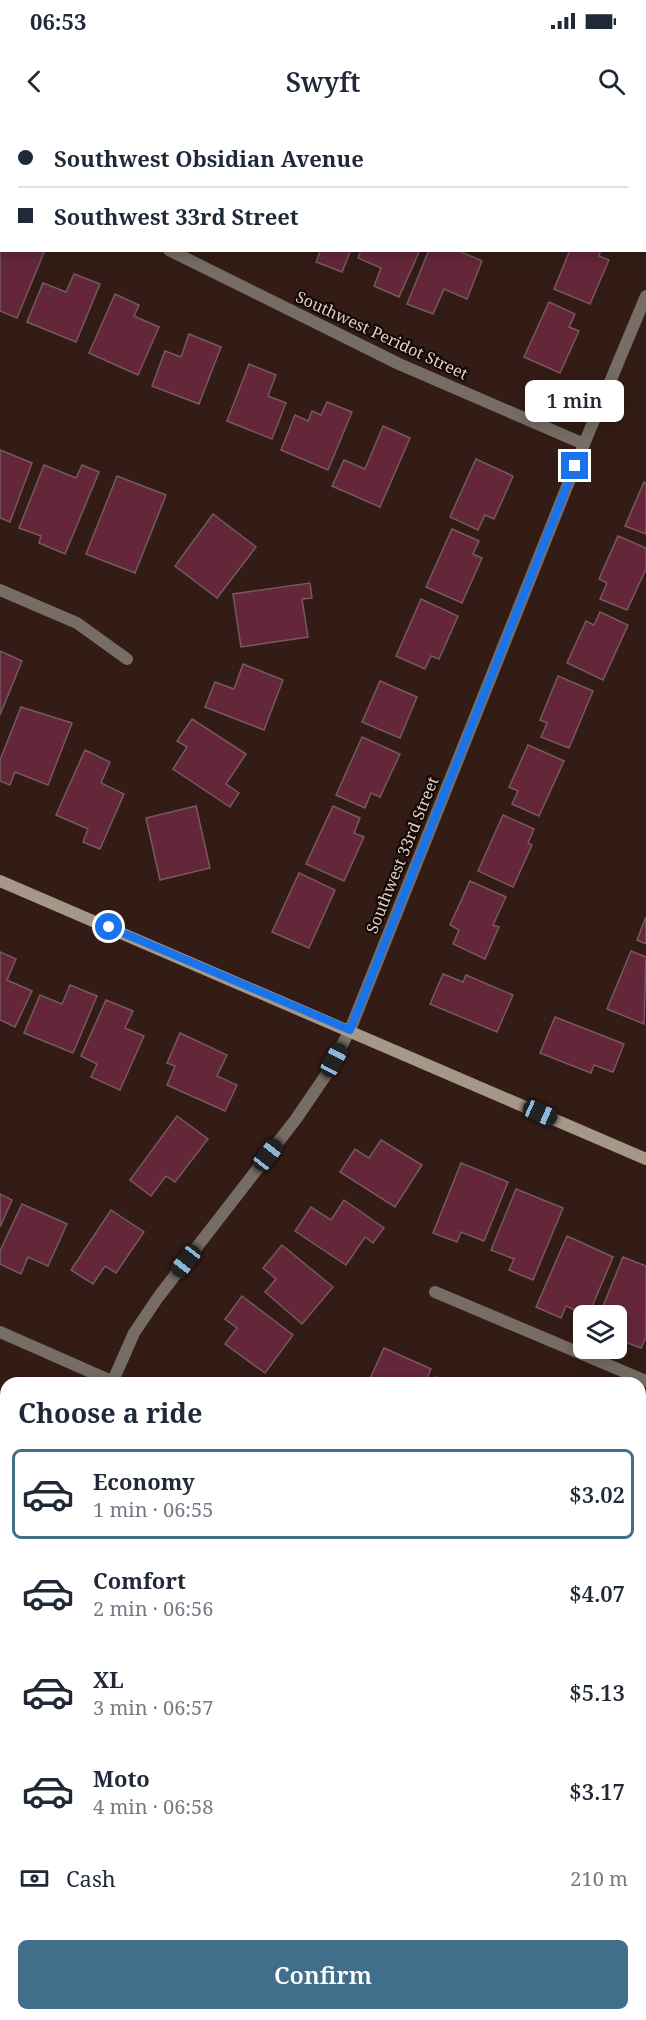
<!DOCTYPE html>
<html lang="en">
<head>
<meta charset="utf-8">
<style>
  body { margin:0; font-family:"Noto Serif",serif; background:#f2f2f3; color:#1f2937; height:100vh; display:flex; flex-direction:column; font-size:22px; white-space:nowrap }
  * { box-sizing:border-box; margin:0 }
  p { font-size:20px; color:#747a83 }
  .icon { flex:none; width:33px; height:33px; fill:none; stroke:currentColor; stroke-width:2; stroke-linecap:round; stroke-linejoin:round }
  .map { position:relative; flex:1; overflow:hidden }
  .drawer { position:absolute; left:0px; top:1257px; width:646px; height:644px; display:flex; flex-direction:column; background:#fff; border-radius:18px 18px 0 0; box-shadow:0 3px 15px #0003 }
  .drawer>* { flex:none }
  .guide { position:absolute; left:0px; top:0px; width:646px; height:132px; box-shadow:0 3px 15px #0003; display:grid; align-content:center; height:132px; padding:0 18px; background:#fff }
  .fabs { position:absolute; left:573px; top:1185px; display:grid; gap:12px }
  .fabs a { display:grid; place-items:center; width:54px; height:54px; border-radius:9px; background:#fff; box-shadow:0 3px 15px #0003; font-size:30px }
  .end { position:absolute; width:27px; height:27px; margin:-14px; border:8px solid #1a73e8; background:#fff; box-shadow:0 0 0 3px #fff }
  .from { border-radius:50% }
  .bubble { position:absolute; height:42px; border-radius:9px; background:#fff; box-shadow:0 3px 15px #0003; font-size:20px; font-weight:600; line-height:42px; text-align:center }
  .car { position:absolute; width:18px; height:36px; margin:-18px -9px; border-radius:8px; box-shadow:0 0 4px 2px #0007; background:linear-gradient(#222 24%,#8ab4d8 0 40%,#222 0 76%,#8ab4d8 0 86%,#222 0) }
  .guide b { display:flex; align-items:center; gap:21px; height:57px; font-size:22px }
  .guide b+b { border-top:2px solid #e0e1e3 }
  .guide i { width:15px; height:15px; background:#1f2937 }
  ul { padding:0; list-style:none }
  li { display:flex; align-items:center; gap:18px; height:90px; margin:0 12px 9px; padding:0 6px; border:3px solid transparent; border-radius:9px }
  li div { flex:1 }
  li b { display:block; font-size:22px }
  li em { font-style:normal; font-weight:600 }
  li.current { border-color:#406e8b }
  li>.icon { width:54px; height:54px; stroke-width:1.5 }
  h2 { padding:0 18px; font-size:27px; line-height:72px }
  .pay { display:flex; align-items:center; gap:15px; height:66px; padding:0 18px; font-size:22px }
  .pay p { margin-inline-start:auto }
  .button { display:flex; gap:12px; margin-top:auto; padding:12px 18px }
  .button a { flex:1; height:69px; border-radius:9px; background:#406e8b; color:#fff; font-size:24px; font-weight:600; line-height:69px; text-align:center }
  .status { display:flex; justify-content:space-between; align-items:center; height:42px; padding:0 30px; background:#fff; direction:ltr }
  .status svg { height:16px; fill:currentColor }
  header { display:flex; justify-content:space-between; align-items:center; height:78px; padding:0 18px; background:#fff; font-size:27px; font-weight:600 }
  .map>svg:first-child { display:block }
  .building { fill:#642739; stroke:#76585f; stroke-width:1.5 }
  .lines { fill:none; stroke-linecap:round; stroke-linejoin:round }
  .lane { stroke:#766d64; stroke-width:12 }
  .street { stroke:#766d64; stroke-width:12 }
  .secondary { stroke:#a69889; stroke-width:12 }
  .route { stroke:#1a73e8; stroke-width:8 }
  .labels { text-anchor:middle; stroke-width:4.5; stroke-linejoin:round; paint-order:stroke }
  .street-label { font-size:16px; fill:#dfcfca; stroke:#140906 }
</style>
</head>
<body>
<div class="status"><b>06:53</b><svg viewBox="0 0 49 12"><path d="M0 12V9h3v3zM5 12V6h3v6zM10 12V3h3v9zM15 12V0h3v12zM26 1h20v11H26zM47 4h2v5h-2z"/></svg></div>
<header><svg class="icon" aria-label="back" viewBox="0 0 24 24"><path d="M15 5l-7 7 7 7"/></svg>Swyft<svg class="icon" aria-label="search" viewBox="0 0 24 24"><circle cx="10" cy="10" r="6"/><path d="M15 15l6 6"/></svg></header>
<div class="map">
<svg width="646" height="1900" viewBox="0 0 646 1900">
  <rect width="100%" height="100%" fill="#331c15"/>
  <g class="building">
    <path d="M 70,0 L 128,0 L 70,2 Z"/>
    <path d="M 141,0 L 186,0 L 190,2 L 141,2 Z"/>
    <path d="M 524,0 L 593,0 L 523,2 Z"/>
    <path d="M 0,124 L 2,130 L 45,130 L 17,198 L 0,191 Z"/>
    <path d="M 316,130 L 351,130 L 342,152 L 316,142 L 320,132 Z"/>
    <path d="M 361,130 L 420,130 L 399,177 L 374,166 L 381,148 L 358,138 Z"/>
    <path d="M 429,130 L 457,130 L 482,141 L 467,179 L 444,169 L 433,194 L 407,184 Z"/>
    <path d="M 570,130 L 601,130 L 599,136 L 609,140 L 590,184 L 554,169 Z"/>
    <path d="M 74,154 L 100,164 L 76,222 L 27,202 L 43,163 L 66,172 Z"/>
    <path d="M 115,174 L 139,185 L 134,196 L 159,207 L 138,255 L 89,233 Z"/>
    <path d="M 549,182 L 575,194 L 569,207 L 579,211 L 560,253 L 524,237 Z"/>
    <path d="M 189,214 L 221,227 L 199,284 L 152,266 L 165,231 L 181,237 Z"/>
    <path d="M 249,244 L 276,255 L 268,276 L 286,283 L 272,319 L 227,301 Z"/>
    <path d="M 327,282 L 352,292 L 328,350 L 281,330 L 295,295 L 308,301 L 312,291 L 321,295 Z"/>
    <path d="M 383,306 L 410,318 L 380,387 L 332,366 L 344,340 L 365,349 Z"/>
    <path d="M 0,330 L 32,343 L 10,402 L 0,398 Z"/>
    <path d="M 476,339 L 513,356 L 494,399 L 485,395 L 478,410 L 450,397 Z"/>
    <path d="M 44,345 L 76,358 L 82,345 L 99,352 L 65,434 L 39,423 L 41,416 L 19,408 Z"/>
    <path d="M 117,356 L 166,375 L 135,453 L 86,434 Z"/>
    <path d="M 644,362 L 646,363 L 646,414 L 625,406 Z"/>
    <path d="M 213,394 L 256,427 L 217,478 L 175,446 Z"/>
    <path d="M 452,409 L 479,421 L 473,434 L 482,438 L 462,483 L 426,467 Z"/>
    <path d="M 618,416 L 646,428 L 646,449 L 627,490 L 600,479 L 607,463 L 599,459 Z"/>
    <path d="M 310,463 L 312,478 L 302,479 L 308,517 L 241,527 L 233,474 Z"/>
    <path d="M 421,479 L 458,496 L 439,539 L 431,536 L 425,549 L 396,536 Z"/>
    <path d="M 600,492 L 628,505 L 603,560 L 567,543 L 586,501 L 594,505 Z"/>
    <path d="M 0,531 L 22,541 L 0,595 Z"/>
    <path d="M 243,544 L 283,560 L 264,610 L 205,587 L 215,562 L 234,569 Z"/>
    <path d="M 558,556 L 593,571 L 569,628 L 541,617 L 547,603 L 540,600 Z"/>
    <path d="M 380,561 L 417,577 L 400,618 L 362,602 Z"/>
    <path d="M 21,587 L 72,603 L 48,665 L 15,652 L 10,665 L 0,661 L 0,640 Z"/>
    <path d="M 192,599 L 246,634 L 226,664 L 239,673 L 230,687 L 173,649 L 187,627 L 177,621 Z"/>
    <path d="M 362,617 L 400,634 L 380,677 L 371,673 L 365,688 L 336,675 Z"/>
    <path d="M 528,625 L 564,641 L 539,696 L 512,684 L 518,671 L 509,667 Z"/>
    <path d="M 85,630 L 110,642 L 101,663 L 124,674 L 100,729 L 83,722 L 88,709 L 56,695 Z"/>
    <path d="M 196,686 L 210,748 L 160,760 L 146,698 Z"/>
    <path d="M 333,686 L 360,698 L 354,713 L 364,717 L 344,761 L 306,744 Z"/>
    <path d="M 503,695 L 534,709 L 528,723 L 532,725 L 513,767 L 478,751 Z"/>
    <path d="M 299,753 L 335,770 L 309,828 L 272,812 Z"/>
    <path d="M 470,761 L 506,777 L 493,805 L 499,807 L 485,839 L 453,824 L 459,810 L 450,805 Z"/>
    <path d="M 646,797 L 646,824 L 637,820 Z"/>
    <path d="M 631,831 L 646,837 L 644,904 L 607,889 Z"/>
    <path d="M 0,832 L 16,839 L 7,860 L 32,871 L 15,907 L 0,900 Z"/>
    <path d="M 443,854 L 463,862 L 466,855 L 513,875 L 497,912 L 430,884 Z"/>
    <path d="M 70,865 L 97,876 L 73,933 L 24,913 L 40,875 L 62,884 Z"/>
    <path d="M 106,880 L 133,891 L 125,908 L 144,916 L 120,970 L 91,957 L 97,944 L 81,936 Z"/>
    <path d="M 555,897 L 624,924 L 613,952 L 594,945 L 591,953 L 540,933 Z"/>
    <path d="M 180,913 L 227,935 L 217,956 L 237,965 L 225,991 L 167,965 L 175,946 L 167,943 Z"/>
    <path d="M 177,996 L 208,1019 L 175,1062 L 166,1056 L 151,1076 L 130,1060 Z"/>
    <path d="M 381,1020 L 422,1045 L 395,1087 L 340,1052 L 355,1029 L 369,1038 Z"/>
    <path d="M 461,1043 L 508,1062 L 484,1121 L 461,1112 L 457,1122 L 433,1113 Z"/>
    <path d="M 516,1069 L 563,1088 L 533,1160 L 509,1150 L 514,1139 L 491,1130 Z"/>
    <path d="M 0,1074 L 12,1080 L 0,1107 Z"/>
    <path d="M 344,1080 L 384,1108 L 373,1123 L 365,1117 L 346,1145 L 295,1111 L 311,1087 L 331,1100 Z"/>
    <path d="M 22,1084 L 67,1104 L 48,1146 L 28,1137 L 21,1154 L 0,1144 L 0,1131 Z"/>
    <path d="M 111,1090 L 144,1112 L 116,1153 L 105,1146 L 93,1164 L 71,1150 Z"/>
    <path d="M 567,1116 L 613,1137 L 588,1196 L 566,1186 L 561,1198 L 536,1187 Z"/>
    <path d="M 282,1125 L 333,1167 L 302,1204 L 265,1172 L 276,1159 L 263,1148 Z"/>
    <path d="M 623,1137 L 646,1146 L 646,1217 L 641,1228 L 617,1219 L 622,1206 L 616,1204 L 616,1196 L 599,1196 Z"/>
    <path d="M 242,1176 L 293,1215 L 265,1253 L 225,1224 L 237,1208 L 225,1199 Z"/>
    <path d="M 384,1228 L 431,1249 L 425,1263 L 368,1263 Z"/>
    <path d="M 435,1257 L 450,1263 L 433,1263 Z"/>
    <path d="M 0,1277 L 6,1280 L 6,1348 L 0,1345 Z"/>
    <path d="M 640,1340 L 646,1343 L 646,1382 L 640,1395 Z"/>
    <path d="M 640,1561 L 646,1563 L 646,1621 L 640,1619 Z"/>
    <path d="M 640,1681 L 646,1684 L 646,1739 L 640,1737 Z"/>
    <path d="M 5,1695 L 6,1695 L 6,1726 L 0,1723 L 0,1707 Z"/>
    <path d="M 0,1755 L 6,1757 L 6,1814 L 0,1811 Z"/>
    <path d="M 640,1759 L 646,1761 L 646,1779 L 640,1792 Z"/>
    <path d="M 0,1827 L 6,1829 L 6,1888 L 0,1886 Z"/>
    <path d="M 60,1894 L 88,1894 L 94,1897 L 93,1900 L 58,1900 Z"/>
    <path d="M 389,1894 L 447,1894 L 445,1900 L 387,1900 Z"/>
    <path d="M 463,1894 L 514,1894 L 512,1900 L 461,1900 Z"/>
  </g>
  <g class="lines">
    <path class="lane" d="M 435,1172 L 646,1261"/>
    <g class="street">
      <path d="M 0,50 L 2,51"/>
      <path d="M 169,130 L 399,244 L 584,324"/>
      <path d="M 0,470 L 77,503 L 127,539"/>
      <path d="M 0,1212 L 116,1263"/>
      <path d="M 112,1263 L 134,1213 L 159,1176 L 296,999 L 326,955 L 350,910 L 584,324 L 646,176"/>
      <path d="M 640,1473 L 646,1475"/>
      <path d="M 0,1536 L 6,1522"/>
    </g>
    <g class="secondary">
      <path d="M 0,761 L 646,1039"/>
      <path d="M 641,1900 L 646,1891"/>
    </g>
  </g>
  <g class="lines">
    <path class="route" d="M 109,807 L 350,910 L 575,346"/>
  </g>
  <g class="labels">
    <g class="street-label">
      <text transform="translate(382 215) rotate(25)" y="6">Southwest Peridot Street</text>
      <text transform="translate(402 735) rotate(-68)" y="6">Southwest 33rd Street</text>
    </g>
  </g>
</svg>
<div class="fabs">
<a><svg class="icon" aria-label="layers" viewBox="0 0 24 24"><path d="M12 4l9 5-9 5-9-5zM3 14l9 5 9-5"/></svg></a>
</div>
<i class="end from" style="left:109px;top:807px"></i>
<i class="end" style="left:575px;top:346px"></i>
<div class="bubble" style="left:525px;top:260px;width:99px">1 min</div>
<i class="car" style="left:334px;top:940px;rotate:28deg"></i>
<i class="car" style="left:540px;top:993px;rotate:114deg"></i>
<i class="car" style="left:268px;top:1035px;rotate:38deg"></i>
<i class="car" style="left:186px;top:1141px;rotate:218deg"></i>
<div class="guide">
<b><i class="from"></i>Southwest Obsidian Avenue</b>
<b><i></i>Southwest 33rd Street</b>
</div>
<section class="drawer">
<h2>Choose a ride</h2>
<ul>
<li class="current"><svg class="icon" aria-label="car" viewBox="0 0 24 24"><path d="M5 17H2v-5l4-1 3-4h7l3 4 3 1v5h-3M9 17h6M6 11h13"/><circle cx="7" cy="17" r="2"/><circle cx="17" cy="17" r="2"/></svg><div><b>Economy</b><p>1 min · 06:55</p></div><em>$3.02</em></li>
<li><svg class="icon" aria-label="car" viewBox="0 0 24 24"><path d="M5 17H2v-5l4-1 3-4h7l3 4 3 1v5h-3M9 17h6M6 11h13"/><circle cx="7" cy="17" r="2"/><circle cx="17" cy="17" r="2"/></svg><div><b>Comfort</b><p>2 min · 06:56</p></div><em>$4.07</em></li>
<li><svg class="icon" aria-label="car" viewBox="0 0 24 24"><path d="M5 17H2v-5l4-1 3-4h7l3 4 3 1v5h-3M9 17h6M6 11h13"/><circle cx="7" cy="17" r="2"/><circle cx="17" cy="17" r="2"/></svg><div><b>XL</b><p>3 min · 06:57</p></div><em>$5.13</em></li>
<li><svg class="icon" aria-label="car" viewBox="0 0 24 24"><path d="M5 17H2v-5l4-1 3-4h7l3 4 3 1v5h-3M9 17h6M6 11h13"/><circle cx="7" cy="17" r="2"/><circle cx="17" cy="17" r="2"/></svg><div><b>Moto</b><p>4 min · 06:58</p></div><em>$3.17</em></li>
</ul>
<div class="pay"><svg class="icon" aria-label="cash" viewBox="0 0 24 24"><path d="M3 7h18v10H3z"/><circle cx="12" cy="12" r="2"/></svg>Cash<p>210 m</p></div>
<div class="button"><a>Confirm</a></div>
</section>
</div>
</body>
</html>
